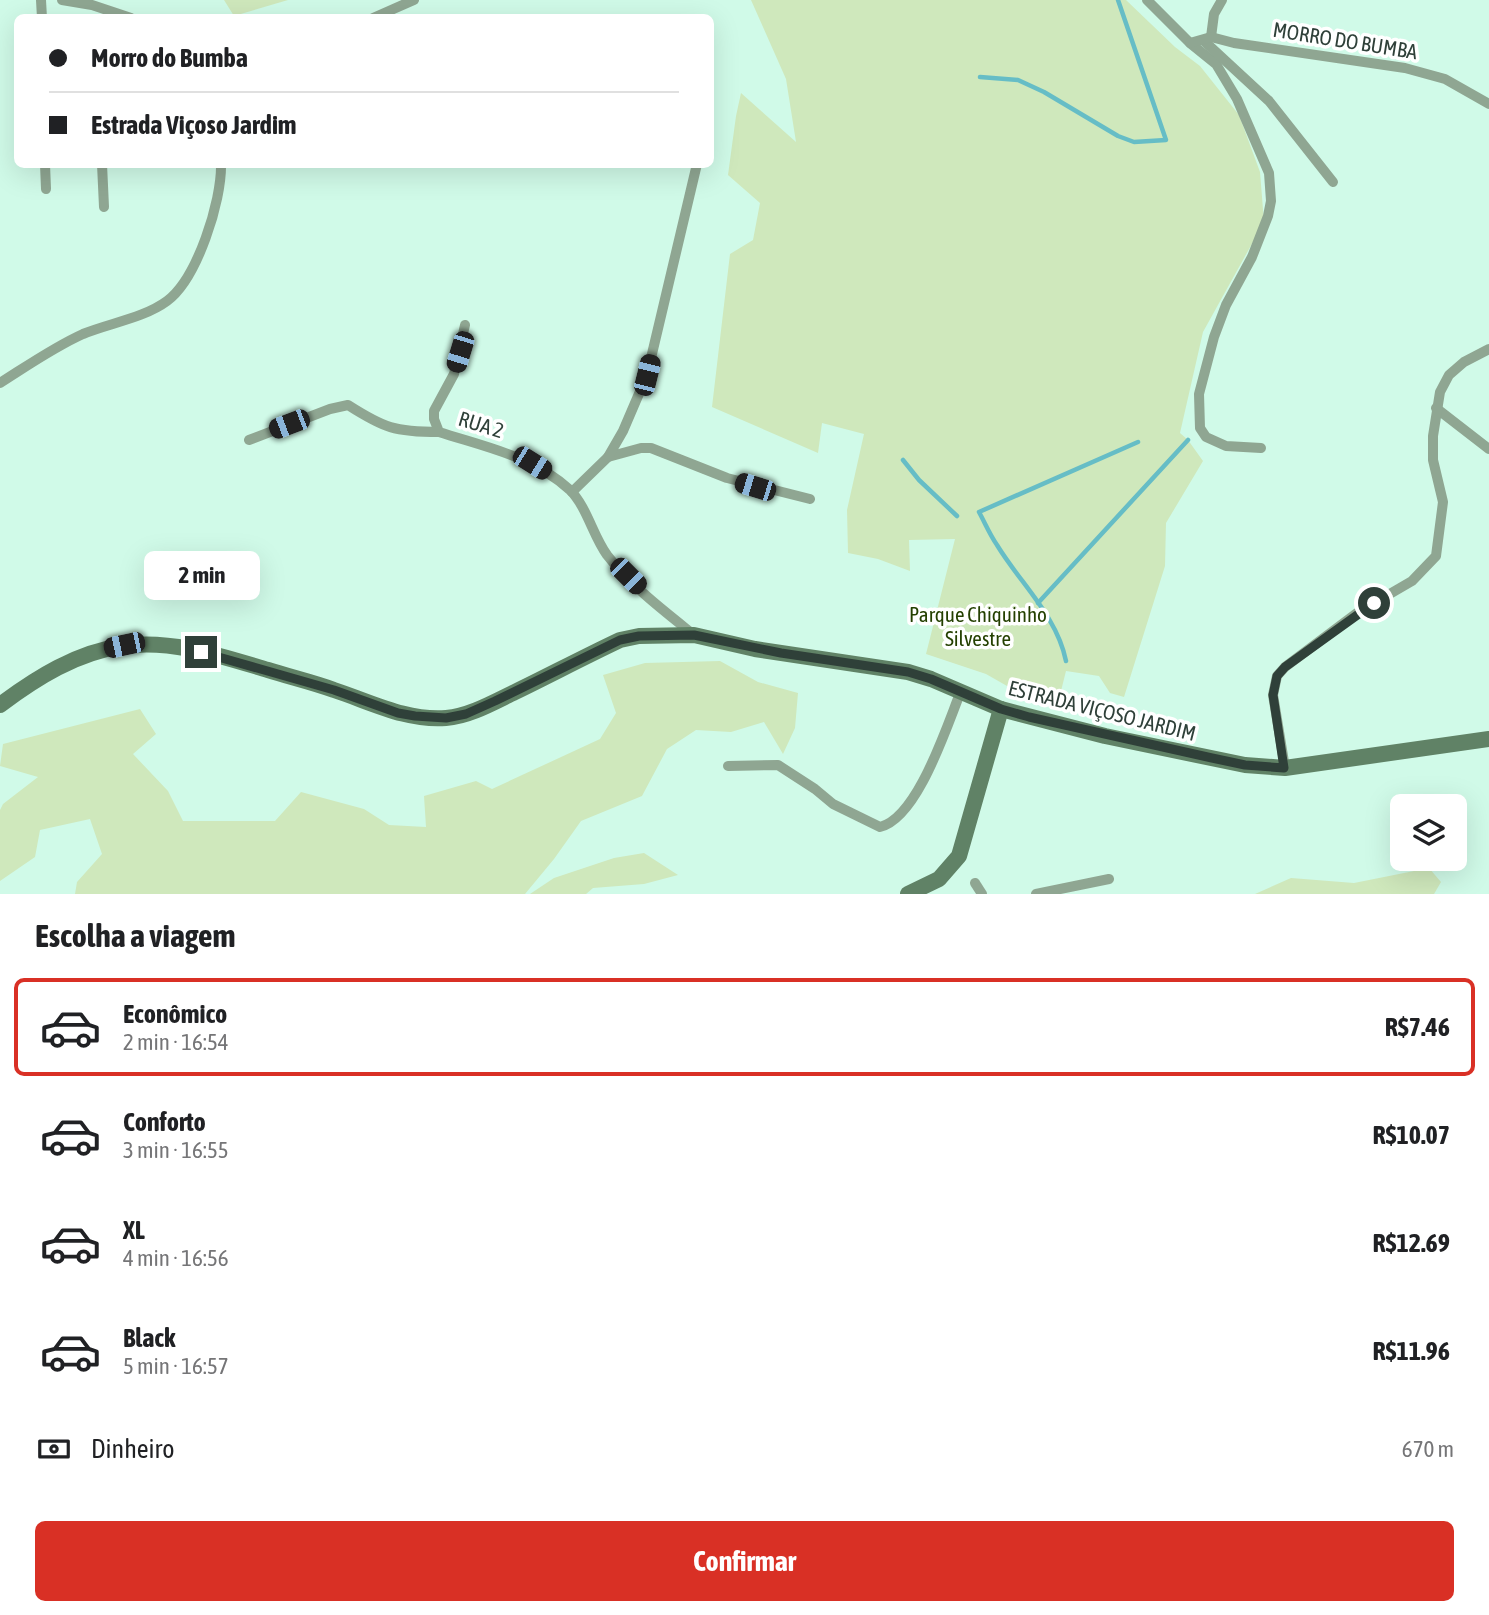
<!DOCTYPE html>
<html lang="pt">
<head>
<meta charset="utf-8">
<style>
  body { margin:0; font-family:"Asap Condensed",sans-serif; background:#f2f2f2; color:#202124; height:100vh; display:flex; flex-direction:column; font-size:26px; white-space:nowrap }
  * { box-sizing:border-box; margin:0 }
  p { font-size:23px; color:#757577 }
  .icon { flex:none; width:38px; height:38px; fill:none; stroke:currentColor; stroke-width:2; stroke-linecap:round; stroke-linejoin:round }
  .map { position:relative; height:894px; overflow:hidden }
  .side { display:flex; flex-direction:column; background:#fff; flex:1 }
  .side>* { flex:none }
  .top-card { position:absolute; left:14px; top:14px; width:700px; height:154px; border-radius:10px; box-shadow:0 7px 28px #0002; display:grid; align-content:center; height:154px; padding:0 35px; background:#fff }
  .buttons { position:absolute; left:1390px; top:794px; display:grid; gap:14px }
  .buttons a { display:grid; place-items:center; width:77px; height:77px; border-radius:10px; background:#fff; box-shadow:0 7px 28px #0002; font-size:35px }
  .end { position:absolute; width:32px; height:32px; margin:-16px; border:9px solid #2f4039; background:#fff; box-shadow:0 0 0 4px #fff }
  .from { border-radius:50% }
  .bubble { position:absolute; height:49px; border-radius:10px; background:#fff; box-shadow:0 7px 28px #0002; font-size:23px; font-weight:700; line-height:49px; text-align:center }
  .car { position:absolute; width:21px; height:42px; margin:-21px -10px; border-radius:9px; box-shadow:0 0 5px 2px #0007; background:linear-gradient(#222 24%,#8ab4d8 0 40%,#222 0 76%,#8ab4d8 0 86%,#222 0) }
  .top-card b { display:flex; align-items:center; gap:24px; height:66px; font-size:26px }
  .top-card b+b { border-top:2px solid #e0e0e0 }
  .top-card i { width:18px; height:18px; background:#202124 }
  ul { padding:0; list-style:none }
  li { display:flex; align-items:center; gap:21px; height:98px; margin:0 14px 10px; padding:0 21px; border:4px solid transparent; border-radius:10px }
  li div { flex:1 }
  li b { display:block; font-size:26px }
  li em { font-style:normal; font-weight:700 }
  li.on { border-color:#d93025 }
  li>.icon { width:63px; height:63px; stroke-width:1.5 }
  h2 { padding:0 35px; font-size:32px; line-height:84px }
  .pay { display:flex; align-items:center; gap:18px; height:77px; padding:0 35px; font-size:26px }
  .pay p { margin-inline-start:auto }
  .action { display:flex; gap:14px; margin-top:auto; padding:14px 35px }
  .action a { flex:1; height:80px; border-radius:10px; background:#d93025; color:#fff; font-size:28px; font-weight:700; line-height:80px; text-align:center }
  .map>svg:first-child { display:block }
  .green { fill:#cfe8bc }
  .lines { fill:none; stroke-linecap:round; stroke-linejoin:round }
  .stream { stroke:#66bdc6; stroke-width:4.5 }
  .street { stroke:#8fa692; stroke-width:10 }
  .secondary { stroke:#608266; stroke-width:16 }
  .route { stroke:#2f4039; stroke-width:9 }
  .labels { text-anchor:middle; stroke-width:7; stroke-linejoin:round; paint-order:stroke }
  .street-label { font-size:21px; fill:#2f4039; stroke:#fff }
  .park-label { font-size:21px; fill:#244001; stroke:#fff }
</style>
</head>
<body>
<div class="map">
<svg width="1489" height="894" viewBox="0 0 1489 894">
  <rect width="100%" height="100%" fill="#d0fae8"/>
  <g class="green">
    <path d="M 224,0 L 288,0 L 234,16 Z"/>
    <path d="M 751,0 L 1126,0 L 1175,47 L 1200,66 L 1239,115 L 1260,172 L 1264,222 L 1203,332 L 1180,433 L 1188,440 L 1203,461 L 1166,523 L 1165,566 L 1124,697 L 1110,693 L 1099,676 L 1066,671 L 1057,707 L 1030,699 L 986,674 L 926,654 L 955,539 L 909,540 L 910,571 L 878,559 L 848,553 L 847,510 L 864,434 L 822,423 L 818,453 L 712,407 L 730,254 L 753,240 L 760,203 L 728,175 L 736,116 L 741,93 L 796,142 L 786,79 Z"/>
    <path d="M 720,661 L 758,682 L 798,693 L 795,728 L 783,754 L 764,722 L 731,732 L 696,730 L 667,749 L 642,796 L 581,821 L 554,859 L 525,894 L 75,894 L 77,882 L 102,854 L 90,819 L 40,830 L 35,857 L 0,881 L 0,810 L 3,804 L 38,777 L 0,766 L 3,744 L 140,709 L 156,734 L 133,754 L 168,791 L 183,821 L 275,821 L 301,792 L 364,809 L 389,825 L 426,827 L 424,796 L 476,781 L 492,789 L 600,739 L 616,713 L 603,675 L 645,663 Z"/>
    <path d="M 644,853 L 678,875 L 644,884 L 593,888 L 586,894 L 530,894 L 554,878 L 614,858 Z"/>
    <path d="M 1429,868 L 1441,882 L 1434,894 L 1255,894 L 1291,878 L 1354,883 Z"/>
  </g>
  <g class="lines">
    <g class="stream">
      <path d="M 980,77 L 1018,80 L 1044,92 L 1118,136 L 1134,142 L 1166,140 L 1118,0"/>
      <path d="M 903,460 L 919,480 L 957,516"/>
      <path d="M 1038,603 L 1188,440"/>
      <path d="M 1066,661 C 1057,616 1020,583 997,545 C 990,535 985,523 979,512 L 1138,442"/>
    </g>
    <g class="street">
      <path d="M 41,0 L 42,18"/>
      <path d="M 62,0 L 92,5 L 131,18"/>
      <path d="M 1147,0 L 1190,43 L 1216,64 L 1237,99 L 1269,173 L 1271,201 L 1268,216 L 1252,257 L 1226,305 L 1214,337 L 1199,394 L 1200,428 L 1206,437 L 1226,446 L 1261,448"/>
      <path d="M 373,18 L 414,0"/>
      <path d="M 1211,37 L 1214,14 L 1222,0"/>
      <path d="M 1204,41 L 1269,101 L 1333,182"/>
      <path d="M 1190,43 L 1211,37 L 1234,43 L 1405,68 L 1445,79 L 1489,104"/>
      <path d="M 45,164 L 46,189"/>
      <path d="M 102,164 L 104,207"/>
      <path d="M 465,325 L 454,374 L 434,411 L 434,419 L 439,432 C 485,447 533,456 570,490 C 587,507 593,536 607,555 C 631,586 664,611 694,635"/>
      <path d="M 0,383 C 27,366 54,347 83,334 C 110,323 144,318 167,301 C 197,279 222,201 221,164"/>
      <path d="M 1436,408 L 1489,449"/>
      <path d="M 249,440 L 330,409 L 348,405 C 384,428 395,432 439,432"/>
      <path d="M 608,457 L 641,448 L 651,448 L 727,478 L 810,499"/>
      <path d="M 572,492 L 608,457 L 623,431 L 647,375 L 697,164"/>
      <path d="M 728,766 L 778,765 L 815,789 L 833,804 L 880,827 C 918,818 947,725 961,691"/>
      <path d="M 1285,768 L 1273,695 L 1277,676 L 1285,667 L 1357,613 L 1412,581 L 1436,556 L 1443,502 L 1433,460 L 1433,436 L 1440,392 L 1449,375 L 1464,362 L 1489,349"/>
      <path d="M 975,883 L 982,894"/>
      <path d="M 1036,894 L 1109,879"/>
    </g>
    <g class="secondary">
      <path d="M 0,705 C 36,678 77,652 123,646 C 172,639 221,656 268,670 C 290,677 312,682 334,690 C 371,702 406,721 446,718 C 470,716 494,702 515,692 C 550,675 584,657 620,640 L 639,636 L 694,635 L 755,649 L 908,672 L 931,679 L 1001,709 L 1105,736 L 1245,765 L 1285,768 L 1489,739"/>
      <path d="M 908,894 L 939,879 L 959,856 L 1001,709"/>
    </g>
  </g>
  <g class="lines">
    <path class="route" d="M 201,652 L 334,690 L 398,713 L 415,716 L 446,718 L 466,714 L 495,701 L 620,640 L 639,636 L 694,635 L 781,653 L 908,672 L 931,679 L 1001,709 L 1029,717 L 1212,758 L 1245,765 L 1284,768 L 1273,695 L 1277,676 L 1285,667 L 1374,603"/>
  </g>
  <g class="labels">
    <g class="street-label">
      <text transform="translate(1345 41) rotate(9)" y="7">MORRO DO BUMBA</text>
      <text transform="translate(481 425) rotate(17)" y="7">RUA 2</text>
      <text transform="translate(1102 711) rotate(14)" y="7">ESTRADA VIÇOSO JARDIM</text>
    </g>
    <g class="park-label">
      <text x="978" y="622">Parque Chiquinho<tspan x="978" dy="24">Silvestre</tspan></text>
    </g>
  </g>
</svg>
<div class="buttons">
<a><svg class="icon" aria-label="layers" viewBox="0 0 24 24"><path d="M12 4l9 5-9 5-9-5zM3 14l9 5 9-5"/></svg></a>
</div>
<i class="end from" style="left:1374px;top:603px"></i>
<i class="end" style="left:201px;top:652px"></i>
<div class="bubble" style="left:144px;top:551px;width:116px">2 min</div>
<i class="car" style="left:460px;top:352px;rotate:197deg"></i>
<i class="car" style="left:647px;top:375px;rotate:14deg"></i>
<i class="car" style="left:289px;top:424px;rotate:249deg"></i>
<i class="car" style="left:532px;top:463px;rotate:122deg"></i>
<i class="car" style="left:755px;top:487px;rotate:287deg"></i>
<i class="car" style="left:628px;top:576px;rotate:135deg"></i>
<i class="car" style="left:124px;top:645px;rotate:258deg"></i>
<div class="top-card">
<b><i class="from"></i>Morro do Bumba</b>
<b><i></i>Estrada Viçoso Jardim</b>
</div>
</div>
<section class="side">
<h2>Escolha a viagem</h2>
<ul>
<li class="on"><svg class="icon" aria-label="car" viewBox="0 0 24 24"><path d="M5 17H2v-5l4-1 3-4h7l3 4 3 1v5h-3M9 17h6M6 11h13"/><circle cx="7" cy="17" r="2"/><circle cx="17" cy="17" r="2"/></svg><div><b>Econômico</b><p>2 min · 16:54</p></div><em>R$7.46</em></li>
<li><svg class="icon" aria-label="car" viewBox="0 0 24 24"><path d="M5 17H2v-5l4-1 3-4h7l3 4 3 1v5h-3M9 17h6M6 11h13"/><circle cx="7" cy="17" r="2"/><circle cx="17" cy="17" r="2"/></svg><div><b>Conforto</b><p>3 min · 16:55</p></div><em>R$10.07</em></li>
<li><svg class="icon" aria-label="car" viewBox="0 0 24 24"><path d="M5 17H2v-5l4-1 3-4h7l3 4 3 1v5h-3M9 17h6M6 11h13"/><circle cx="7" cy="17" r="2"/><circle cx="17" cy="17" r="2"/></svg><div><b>XL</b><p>4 min · 16:56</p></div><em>R$12.69</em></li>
<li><svg class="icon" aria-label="car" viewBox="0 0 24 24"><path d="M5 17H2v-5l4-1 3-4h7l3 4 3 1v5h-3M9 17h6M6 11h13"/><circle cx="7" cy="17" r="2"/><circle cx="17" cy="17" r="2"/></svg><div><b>Black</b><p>5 min · 16:57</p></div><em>R$11.96</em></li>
</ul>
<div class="pay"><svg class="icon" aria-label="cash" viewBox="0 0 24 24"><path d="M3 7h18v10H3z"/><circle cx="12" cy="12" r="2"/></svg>Dinheiro<p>670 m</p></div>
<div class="action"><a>Confirmar</a></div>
</section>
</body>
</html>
